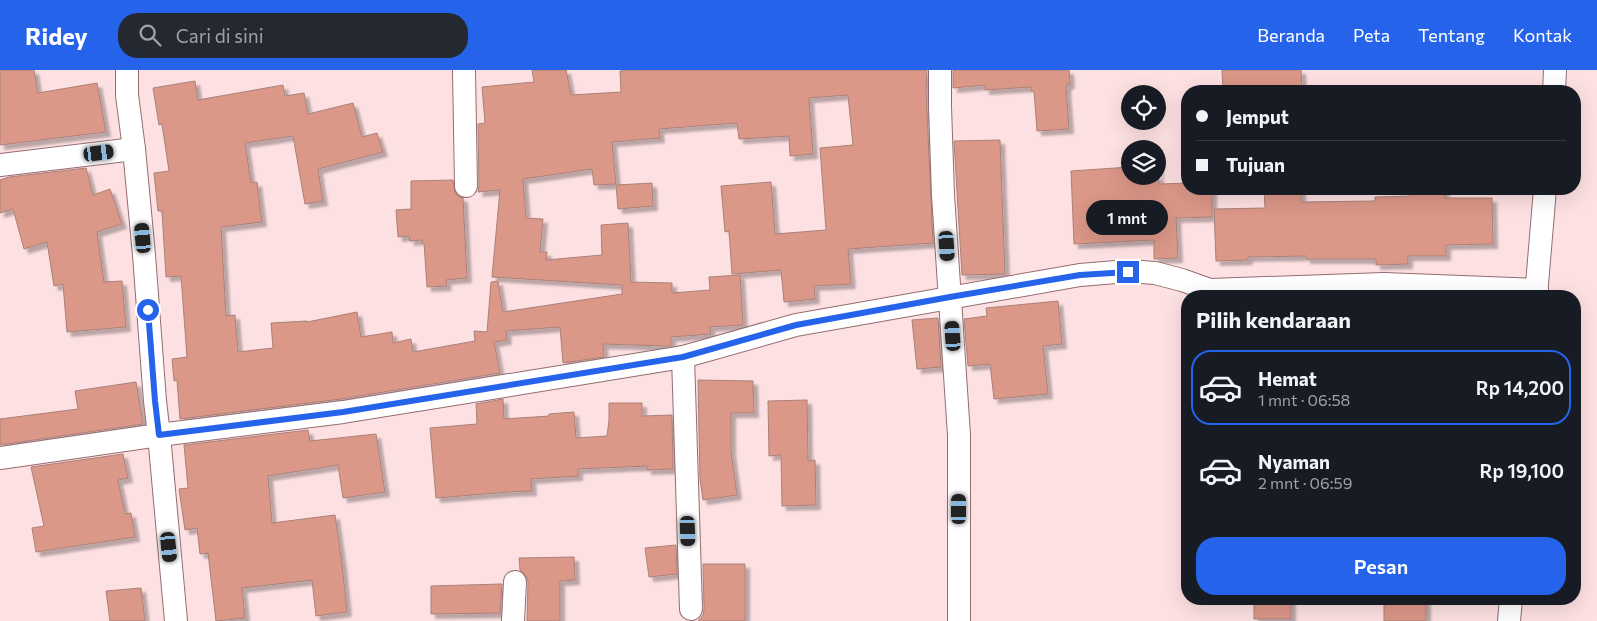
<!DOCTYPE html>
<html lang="id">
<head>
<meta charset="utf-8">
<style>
  body { margin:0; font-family:Commissioner,sans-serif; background:#242831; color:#f1f3f6; height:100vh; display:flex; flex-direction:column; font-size:19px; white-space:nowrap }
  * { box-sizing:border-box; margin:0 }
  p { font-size:16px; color:#9ea1a6 }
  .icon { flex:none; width:28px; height:28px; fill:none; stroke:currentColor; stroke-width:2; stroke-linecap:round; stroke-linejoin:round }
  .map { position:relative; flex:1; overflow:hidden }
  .sheet { position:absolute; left:1181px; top:220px; width:400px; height:315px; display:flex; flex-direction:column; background:#171b24; border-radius:20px; box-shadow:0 5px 20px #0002 }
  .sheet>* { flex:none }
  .guide { position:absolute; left:1181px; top:15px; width:400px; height:110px; border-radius:20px; box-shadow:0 5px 20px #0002; display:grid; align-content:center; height:110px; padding:0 15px; background:#171b24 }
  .tools { position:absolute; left:1121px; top:15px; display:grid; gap:10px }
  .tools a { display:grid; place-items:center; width:45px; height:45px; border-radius:50%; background:#171b24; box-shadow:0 5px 20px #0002; font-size:25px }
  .end { position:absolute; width:22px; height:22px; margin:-11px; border:6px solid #2563eb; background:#fff; box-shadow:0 0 0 2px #fff }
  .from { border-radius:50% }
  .bubble { position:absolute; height:35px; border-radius:18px; background:#171b24; box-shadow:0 5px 20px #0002; font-size:16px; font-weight:600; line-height:35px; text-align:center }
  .car { position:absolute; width:15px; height:30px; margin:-15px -8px; border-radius:6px; box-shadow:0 0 4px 1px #0007; background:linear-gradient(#222 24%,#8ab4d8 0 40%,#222 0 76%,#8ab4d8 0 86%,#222 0) }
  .guide b { display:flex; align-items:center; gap:18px; height:48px; font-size:19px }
  .guide b+b { border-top:1px solid #363941 }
  .guide i { width:12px; height:12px; background:#f1f3f6 }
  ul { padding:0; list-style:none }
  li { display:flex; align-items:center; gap:15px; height:75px; margin:0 10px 8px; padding:0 5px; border:2px solid transparent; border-radius:20px }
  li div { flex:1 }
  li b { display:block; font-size:19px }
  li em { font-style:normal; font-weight:600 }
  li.current { border-color:#2563eb }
  li>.icon { width:45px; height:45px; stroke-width:1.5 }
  h2 { padding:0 15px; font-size:22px; line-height:60px }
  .button { display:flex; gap:10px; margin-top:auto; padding:10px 15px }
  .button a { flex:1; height:58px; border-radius:20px; background:#2563eb; color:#fff; font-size:20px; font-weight:600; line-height:58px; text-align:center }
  header { display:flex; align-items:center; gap:30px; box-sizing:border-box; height:70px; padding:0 25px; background:#2563eb; color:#fff }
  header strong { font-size:24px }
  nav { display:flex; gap:28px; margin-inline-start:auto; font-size:18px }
  .search { width:350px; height:45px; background:#242831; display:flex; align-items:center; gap:12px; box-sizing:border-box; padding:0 18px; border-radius:20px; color:#9ea1a6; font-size:19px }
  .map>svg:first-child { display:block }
  .building { fill:#db9788; stroke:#aa8178; filter:url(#shadow) }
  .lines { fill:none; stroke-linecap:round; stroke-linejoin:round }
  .minor-casing { stroke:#956c70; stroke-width:24 }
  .minor { stroke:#fff; stroke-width:22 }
  .route { stroke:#2563eb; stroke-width:6 }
</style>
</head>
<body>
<header>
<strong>Ridey</strong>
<div class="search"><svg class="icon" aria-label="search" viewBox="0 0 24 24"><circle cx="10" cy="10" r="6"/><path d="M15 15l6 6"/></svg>Cari di sini</div>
<nav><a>Beranda</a><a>Peta</a><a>Tentang</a><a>Kontak</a></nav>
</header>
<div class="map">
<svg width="1597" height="551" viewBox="0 0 1597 551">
  <defs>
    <filter id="shadow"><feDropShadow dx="4.5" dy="4.5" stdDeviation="1" flood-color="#0004"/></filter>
  </defs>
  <rect width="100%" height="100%" fill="#fde0e2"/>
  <g class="building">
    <path d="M 0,0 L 34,0 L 38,23 L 97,13 L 106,62 L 0,75 Z"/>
    <path d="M 532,0 L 566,0 L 571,25 L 621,22 L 620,1 L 629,0 L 927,0 L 926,20 L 933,173 L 848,179 L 851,214 L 814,216 L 815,229 L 784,232 L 781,200 L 732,204 L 729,161 L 725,162 L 721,116 L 771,112 L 775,164 L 826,160 L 820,78 L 853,75 L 848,25 L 809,28 L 813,84 L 790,86 L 789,66 L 739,69 L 737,53 L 659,59 L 660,68 L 612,72 L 616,114 L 594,115 L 592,99 L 523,109 L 526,148 L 543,149 L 540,182 L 547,182 L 546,190 L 602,185 L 601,155 L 628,153 L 631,212 L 672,213 L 672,223 L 710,220 L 709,207 L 740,205 L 743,255 L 710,257 L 711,264 L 671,267 L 671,276 L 666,276 L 603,274 L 604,287 L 563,293 L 560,257 L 506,261 L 507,270 L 494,272 L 500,303 L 341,329 L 180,349 L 177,310 L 174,311 L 172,289 L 187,287 L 181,206 L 166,207 L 162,141 L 158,141 L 154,103 L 169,101 L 162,54 L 159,55 L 153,18 L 195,11 L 198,30 L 283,15 L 285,26 L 304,23 L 308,44 L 353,33 L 362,67 L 377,63 L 383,82 L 318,99 L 323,131 L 305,134 L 293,66 L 245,73 L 251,113 L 257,112 L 262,152 L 221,157 L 226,246 L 235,245 L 238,282 L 273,278 L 271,253 L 307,251 L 307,252 L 357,242 L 361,267 L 392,262 L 393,273 L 411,269 L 413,282 L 475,271 L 474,261 L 487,262 L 491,212 L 498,211 L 503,242 L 622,224 L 622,215 L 492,207 L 500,120 L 478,122 L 479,116 L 478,54 L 485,53 L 482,17 L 534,12 Z"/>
    <path d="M 953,0 L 1069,0 L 1070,14 L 1067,15 L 1066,18 L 1069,59 L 1037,61 L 1034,21 L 1031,21 L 1031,17 L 985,20 L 985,15 L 953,18 Z"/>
    <path d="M 1222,0 L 1301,0 L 1302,21 L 1223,21 Z"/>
    <path d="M 1000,70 L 1005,204 L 962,205 L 954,71 Z"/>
    <path d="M 1158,91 L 1159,114 L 1188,113 L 1188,119 L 1212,119 L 1212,147 L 1176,148 L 1178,188 L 1154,189 L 1154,170 L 1074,174 L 1071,101 L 1130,97 L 1130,106 L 1158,106 Z"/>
    <path d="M 86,98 L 93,125 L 110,119 L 122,154 L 97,162 L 104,212 L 122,211 L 126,257 L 67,262 L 63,214 L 54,216 L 47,172 L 24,179 L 13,139 L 0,143 L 0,110 L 9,107 Z"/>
    <path d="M 453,110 L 455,122 L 459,127 L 463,128 L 467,208 L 446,210 L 447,216 L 427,217 L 424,173 L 422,173 L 422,170 L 410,171 L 409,166 L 398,167 L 396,140 L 411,139 L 411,111 Z"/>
    <path d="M 652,113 L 653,136 L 618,139 L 616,115 Z"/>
    <path d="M 1264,119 L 1301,119 L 1301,132 L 1375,131 L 1375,127 L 1410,126 L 1410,119 L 1445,119 L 1445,128 L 1492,128 L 1493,174 L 1446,175 L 1446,186 L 1408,186 L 1408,194 L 1376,195 L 1376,189 L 1306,189 L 1306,186 L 1248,187 L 1248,190 L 1216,191 L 1214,139 L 1265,138 Z"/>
    <path d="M 1058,231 L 1062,274 L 1043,276 L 1048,324 L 994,329 L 990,294 L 968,296 L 964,249 L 987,246 L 986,238 Z"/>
    <path d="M 938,248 L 941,297 L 917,299 L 912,250 Z"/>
    <path d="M 698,310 L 753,311 L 754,343 L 731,343 L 731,382 L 737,425 L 703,430 L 700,409 Z"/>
    <path d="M 136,312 L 143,354 L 0,375 L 0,349 L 78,339 L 75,321 Z"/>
    <path d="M 503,329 L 504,349 L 549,346 L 549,344 L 574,342 L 576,368 L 607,366 L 609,350 L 609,333 L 642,333 L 642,346 L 672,345 L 673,399 L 647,400 L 647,396 L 578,399 L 578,406 L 531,409 L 532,421 L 508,422 L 436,428 L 430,358 L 477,354 L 476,334 Z"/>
    <path d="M 807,330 L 808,391 L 815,390 L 816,435 L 782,436 L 781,385 L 769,386 L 768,331 Z"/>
    <path d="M 308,360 L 310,371 L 376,364 L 385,422 L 343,428 L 338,395 L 268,406 L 272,453 L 335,445 L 342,494 L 347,542 L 316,546 L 312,510 L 242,518 L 245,548 L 216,551 L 208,483 L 200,484 L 197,458 L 185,460 L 179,419 L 188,418 L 184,375 Z"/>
    <path d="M 123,384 L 128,408 L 118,410 L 125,444 L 131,443 L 135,467 L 36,482 L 32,458 L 44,456 L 31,397 Z"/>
    <path d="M 676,475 L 677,504 L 649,507 L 645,478 Z"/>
    <path d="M 574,487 L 575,510 L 560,511 L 560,551 L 527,551 L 528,512 L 526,506 L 520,500 L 519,488 Z"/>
    <path d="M 703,494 L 745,494 L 745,551 L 698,551 L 703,545 L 704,539 Z"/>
    <path d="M 502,514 L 500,543 L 431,544 L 431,516 Z"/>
    <path d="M 141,518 L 145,551 L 110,551 L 106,521 Z"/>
    <rect x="1254" y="529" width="37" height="20"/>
    <rect x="1384" y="529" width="42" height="22"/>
  </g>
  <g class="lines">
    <defs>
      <g id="minor">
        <path d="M 127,0 L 127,25 L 134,79 L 144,185 L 155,331 L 159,365 L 176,551"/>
        <path d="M 464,0 L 466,116"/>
        <path d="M 940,0 L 940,37 L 943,125 L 959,365 L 959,551"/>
        <path d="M 1554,21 L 1555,0"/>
        <path d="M 0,95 L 134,79"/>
        <path d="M 1536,226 L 1545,119"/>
        <path d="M 683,287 L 691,539"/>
        <path d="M 0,388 L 159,365 L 343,342 L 683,287 L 796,255 L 1080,205 L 1128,201 L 1155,203 L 1182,210 L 1210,220 L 1384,214 L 1537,220"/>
        <path d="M 513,551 L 515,512"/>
        <path d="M 1509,551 L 1511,529"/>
      </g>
    </defs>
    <use href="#minor" class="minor-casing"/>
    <use href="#minor" class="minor"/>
  </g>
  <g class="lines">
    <path class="route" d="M 148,240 L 155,331 L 159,365 L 343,342 L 683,287 L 796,255 L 950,227 L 1080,205 L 1128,202"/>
  </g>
</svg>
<div class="tools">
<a><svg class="icon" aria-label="locate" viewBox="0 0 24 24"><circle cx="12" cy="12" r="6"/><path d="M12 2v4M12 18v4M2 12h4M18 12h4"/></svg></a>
<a><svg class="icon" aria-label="layers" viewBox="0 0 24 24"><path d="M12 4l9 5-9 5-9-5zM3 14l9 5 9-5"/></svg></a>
</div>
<i class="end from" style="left:148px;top:240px"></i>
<i class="end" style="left:1128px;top:202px"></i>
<div class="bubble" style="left:1086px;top:130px;width:82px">1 mnt</div>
<i class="car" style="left:99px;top:83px;rotate:83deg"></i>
<i class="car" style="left:143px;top:168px;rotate:355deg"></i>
<i class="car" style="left:947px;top:176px;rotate:176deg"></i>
<i class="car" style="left:953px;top:266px;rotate:356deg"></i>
<i class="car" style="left:959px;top:439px;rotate:0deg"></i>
<i class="car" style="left:688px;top:461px;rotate:178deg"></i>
<i class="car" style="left:169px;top:477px;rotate:174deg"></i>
<div class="guide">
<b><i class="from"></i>Jemput</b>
<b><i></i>Tujuan</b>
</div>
<section class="sheet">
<h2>Pilih kendaraan</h2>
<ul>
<li class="current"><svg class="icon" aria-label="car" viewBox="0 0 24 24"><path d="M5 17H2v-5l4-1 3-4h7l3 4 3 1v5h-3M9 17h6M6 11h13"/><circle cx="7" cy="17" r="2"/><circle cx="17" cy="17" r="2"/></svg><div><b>Hemat</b><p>1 mnt · 06:58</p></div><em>Rp 14,200</em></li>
<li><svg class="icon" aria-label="car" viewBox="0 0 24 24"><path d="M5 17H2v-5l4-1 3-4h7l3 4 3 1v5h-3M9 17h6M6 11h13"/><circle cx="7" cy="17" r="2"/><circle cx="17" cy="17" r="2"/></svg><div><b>Nyaman</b><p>2 mnt · 06:59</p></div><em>Rp 19,100</em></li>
</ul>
<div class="button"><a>Pesan</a></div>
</section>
</div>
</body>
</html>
